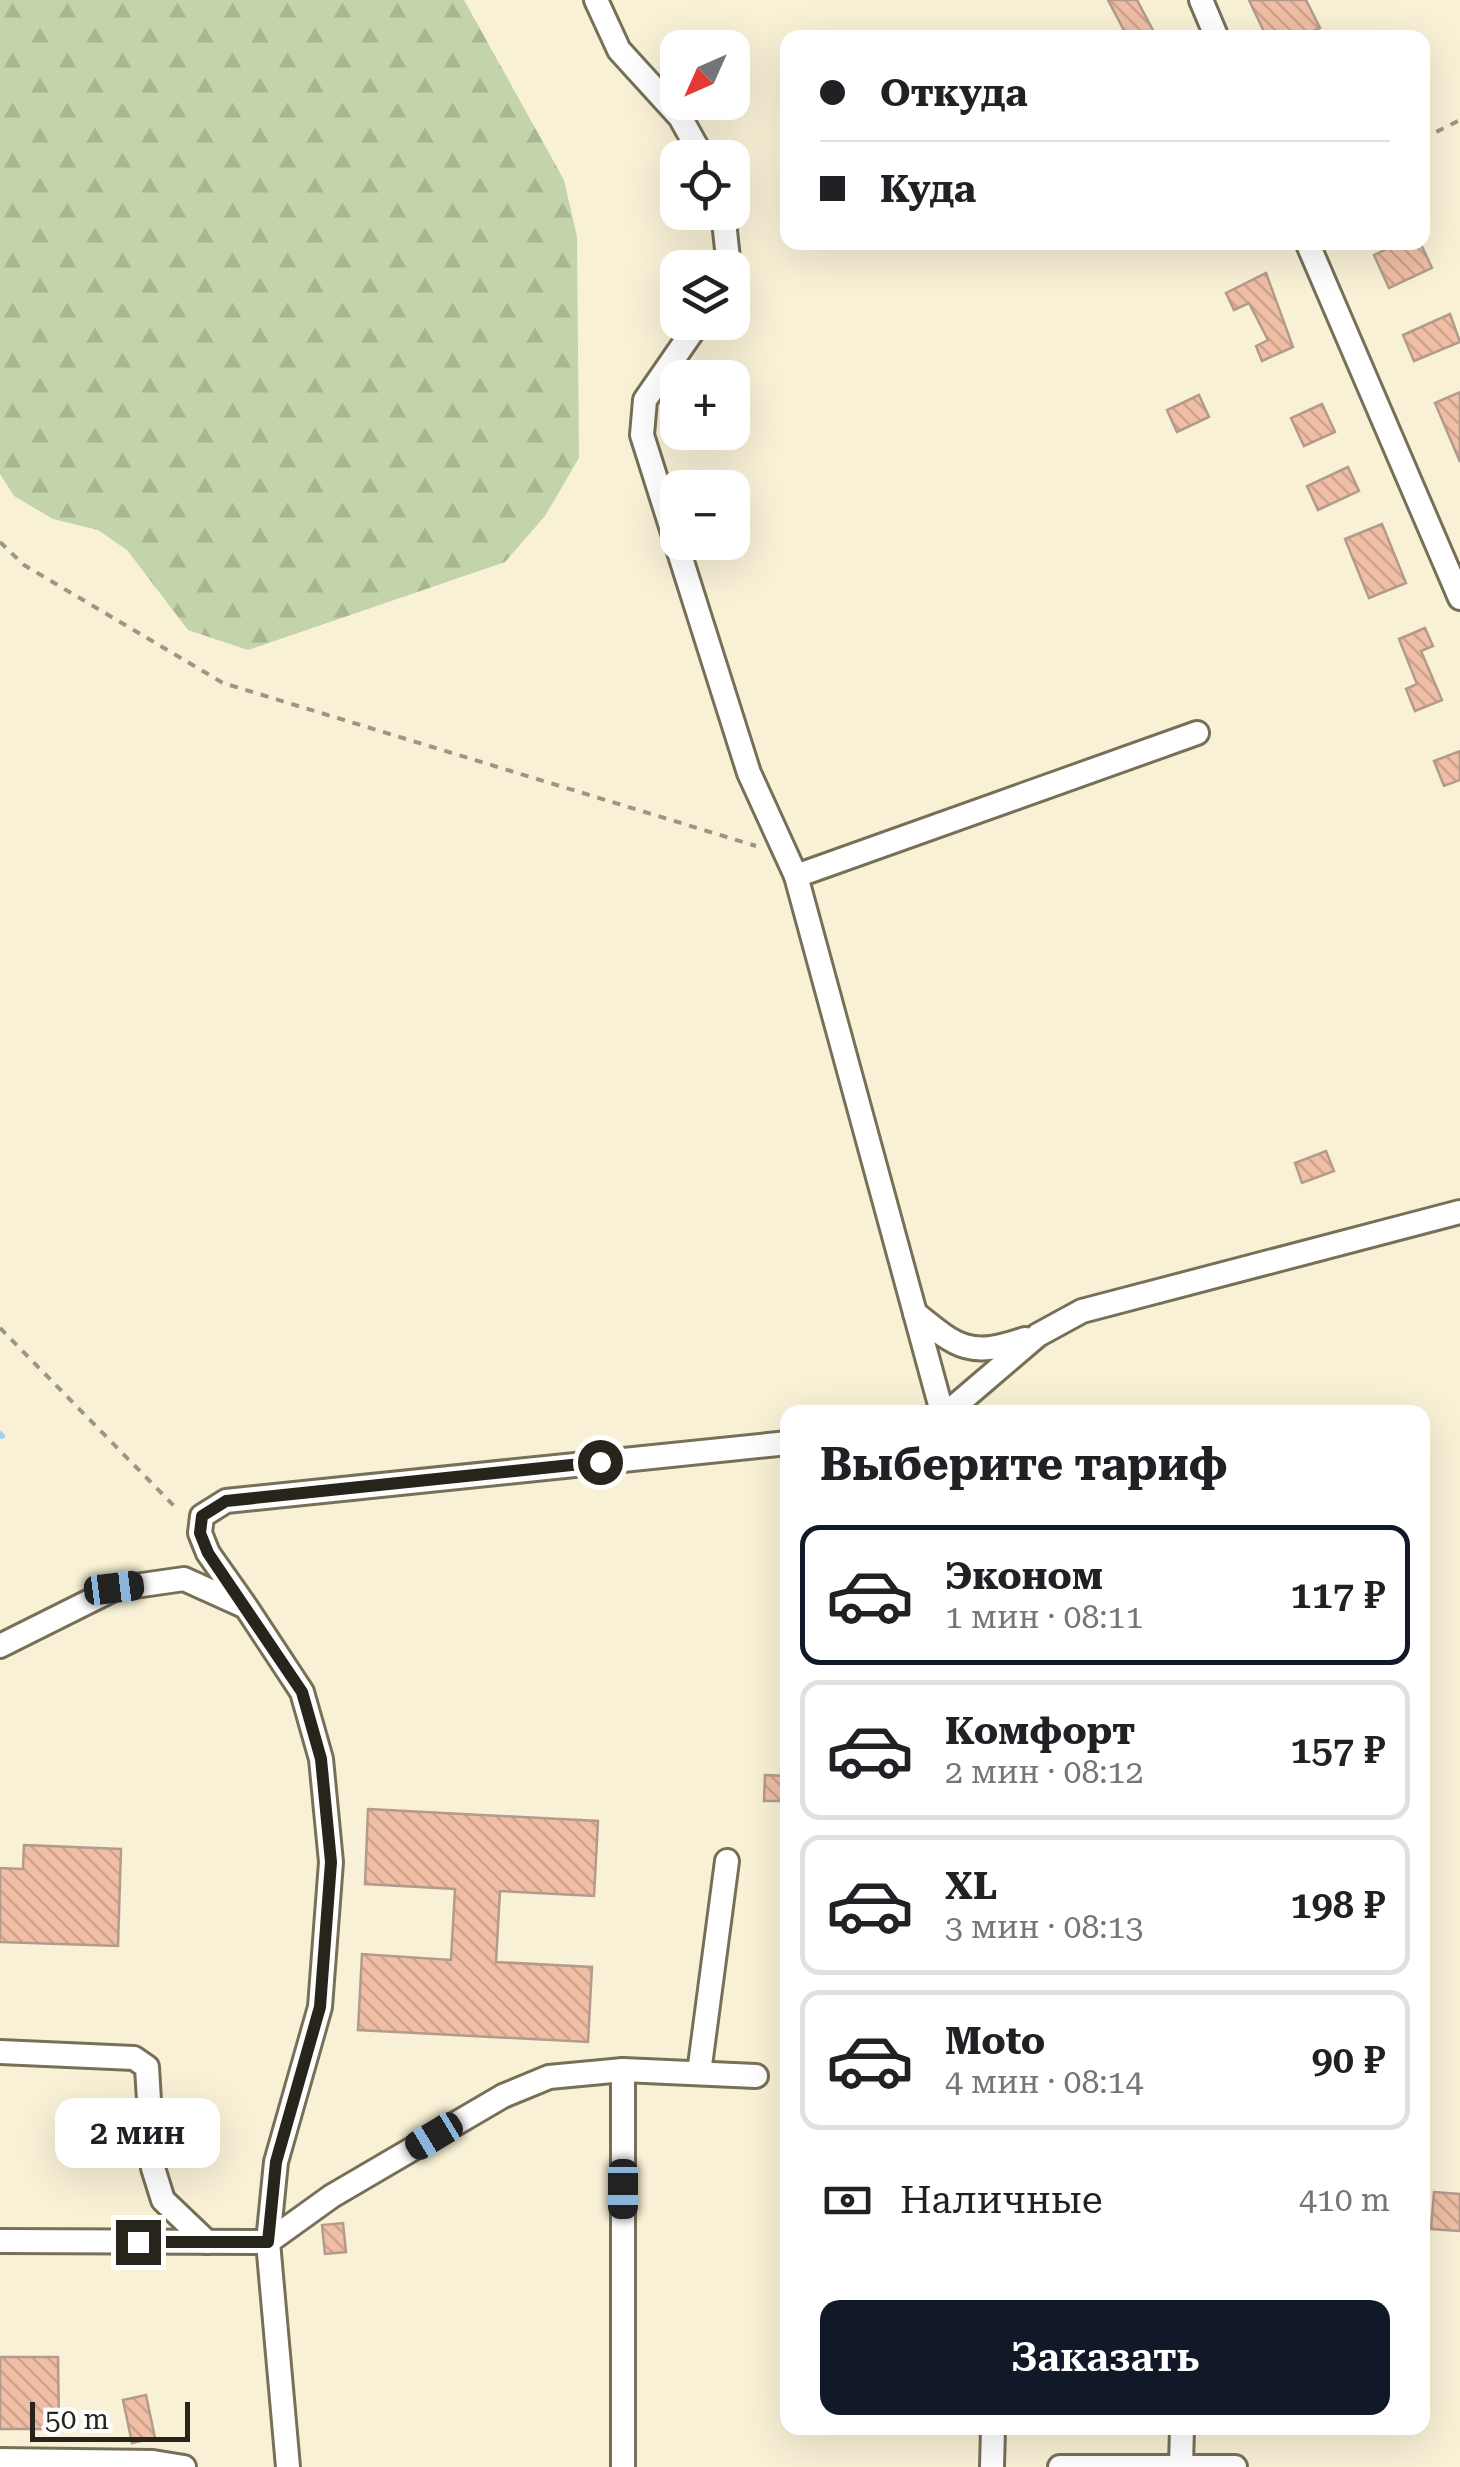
<!DOCTYPE html>
<html lang="ru">
<head>
<meta charset="utf-8">
<style>
  body { margin:0; font-family:"Roboto Serif",serif; background:#f6f6f6; color:#202124; height:100vh; display:flex; flex-direction:column; font-size:38px; white-space:nowrap }
  * { box-sizing:border-box; margin:0 }
  p { font-size:32px; color:#757577 }
  .icon { flex:none; width:55px; height:55px; fill:none; stroke:currentColor; stroke-width:2; stroke-linecap:round; stroke-linejoin:round }
  .map { position:relative; flex:1; overflow:hidden }
  .panel { position:absolute; left:780px; top:1405px; width:650px; height:1030px; display:flex; flex-direction:column; background:#fff; border-radius:20px; box-shadow:0 10px 40px #0002 }
  .panel>* { flex:none }
  .banner { position:absolute; left:780px; top:30px; width:650px; height:220px; border-radius:20px; box-shadow:0 10px 40px #0002; display:grid; align-content:center; height:220px; padding:0 40px; background:#fff }
  .needle { width:65px; rotate:225deg }
  .fabs { position:absolute; left:660px; top:30px; display:grid; gap:20px }
  .fabs a { display:grid; place-items:center; width:90px; height:90px; border-radius:20px; background:#fff; box-shadow:0 10px 40px #0002; font-size:50px }
  .scale { position:absolute; left:30px; bottom:25px; width:160px; box-sizing:border-box; padding-left:10px; border:5px solid #27251b; border-top:0; font-size:28px; line-height:35px; white-space:nowrap; color:#27251b; -webkit-text-stroke:8px #fff; paint-order:stroke }
  .end { position:absolute; width:45px; height:45px; margin:-22px; border:12px solid #27251b; background:#fff; box-shadow:0 0 0 5px #fff }
  .from { border-radius:50% }
  .bubble { position:absolute; height:70px; border-radius:20px; background:#fff; box-shadow:0 10px 40px #0002; font-size:32px; font-weight:600; line-height:70px; text-align:center }
  .car { position:absolute; width:30px; height:60px; margin:-30px -15px; border-radius:12px; box-shadow:0 0 8px 2px #0007; background:linear-gradient(#222 24%,#8ab4d8 0 40%,#222 0 76%,#8ab4d8 0 86%,#222 0) }
  .banner b { display:flex; align-items:center; gap:35px; height:95px; font-size:38px }
  .banner b+b { border-top:2px solid #e0e0e0 }
  .banner i { width:25px; height:25px; background:#202124 }
  ul { padding:0; list-style:none }
  li { display:flex; align-items:center; gap:30px; height:140px; margin:0 20px 15px; padding:0 20px; border:5px solid #e0e0e0; border-radius:20px }
  li div { flex:1 }
  li b { display:block; font-size:38px }
  li em { font-style:normal; font-weight:600 }
  li.current { border-color:#111827 }
  li>.icon { width:90px; height:90px; stroke-width:1.5 }
  h2 { padding:0 40px; font-size:45px; line-height:120px }
  .pay { display:flex; align-items:center; gap:25px; height:110px; padding:0 40px; font-size:38px }
  .pay p { margin-inline-start:auto }
  .button { display:flex; gap:20px; margin-top:auto; padding:20px 40px }
  .button a { flex:1; height:115px; border-radius:20px; background:#111827; color:#fff; font-size:40px; font-weight:600; line-height:115px; text-align:center }
  .map>svg:first-child { display:block }
  .forest { fill:url(#forest-firs) }
  .lines { fill:none; stroke-linecap:round; stroke-linejoin:round }
  .stream { stroke:#a5d2f4; stroke-width:6 }
  .building { fill:url(#building-back-hatch); stroke:#b49a8d; stroke-width:2.5 }
  .minor-casing { stroke:#777058; stroke-width:28 }
  .path { stroke:#9b9783; stroke-width:4; stroke-dasharray:8 8; stroke-linecap:butt }
  .minor { stroke:#fff; stroke-width:22 }
  .route { stroke:#27251b; stroke-width:12 }
</style>
</head>
<body>
<div class="map">
<svg width="1460" height="2467" viewBox="0 0 1460 2467">
  <defs>
    <pattern id="forest-firs" width="22" height="20" patternUnits="userSpaceOnUse" patternTransform="scale(2.5)"><rect width="22" height="20" fill="#c3d4aa"/><path d="M5 1l3.5 6h-7zM16 11l3.5 6h-7z" fill="#a8b692"/></pattern>
    <pattern id="building-back-hatch" width="6" height="6" patternUnits="userSpaceOnUse" patternTransform="scale(2.5)"><rect width="6" height="6" fill="#efbea4"/><path d="M-1 5l2 2M0 0l6 6M5-1l2 2" fill="none" stroke="#cda38d"/></pattern>
  </defs>
  <rect width="100%" height="100%" fill="#f8f1d6"/>
  <path class="forest" d="M 0,0 L 464,0 L 564,180 L 577,237 L 579,458 L 545,516 L 505,562 L 248,650 L 188,630 L 127,550 L 98,530 L 53,519 L 14,496 L 0,474 Z"/>
  <g class="lines">
    <path class="stream" d="M 0,1434 L 2,1436"/>
  </g>
  <g class="building">
    <path d="M 1108,0 L 1137,0 L 1157,38 L 1128,38 Z"/>
    <path d="M 1249,0 L 1306,0 L 1320,28 L 1298,38 L 1267,38 Z"/>
    <path d="M 1401,242 L 1420,242 L 1432,268 L 1389,288 L 1374,255 Z"/>
    <path d="M 1266,273 L 1293,347 L 1262,361 L 1256,346 L 1268,340 L 1249,303 L 1234,310 L 1226,293 Z"/>
    <path d="M 1450,314 L 1460,342 L 1414,361 L 1403,335 Z"/>
    <path d="M 1460,392 L 1460,462 L 1435,403 Z"/>
    <path d="M 1199,395 L 1209,417 L 1177,432 L 1167,410 Z"/>
    <path d="M 1322,404 L 1335,432 L 1304,446 L 1291,418 Z"/>
    <path d="M 1348,467 L 1359,491 L 1318,510 L 1307,486 Z"/>
    <path d="M 1382,524 L 1406,583 L 1369,598 L 1345,539 Z"/>
    <path d="M 1425,628 L 1433,646 L 1421,651 L 1442,700 L 1415,711 L 1406,689 L 1417,684 L 1399,639 Z"/>
    <path d="M 1460,751 L 1460,780 L 1444,786 L 1434,761 Z"/>
    <path d="M 1326,1151 L 1334,1171 L 1302,1183 L 1295,1163 Z"/>
    <path d="M 765,1775 L 788,1776 L 788,1801 L 764,1801 Z"/>
    <path d="M 368,1809 L 598,1821 L 594,1896 L 500,1891 L 496,1962 L 592,1967 L 588,2042 L 358,2030 L 362,1954 L 451,1960 L 455,1889 L 365,1884 Z"/>
    <path d="M 24,1845 L 121,1849 L 118,1946 L 0,1942 L 0,1868 L 23,1869 Z"/>
    <path d="M 1434,2192 L 1460,2194 L 1460,2231 L 1431,2229 Z"/>
    <path d="M 343,2223 L 346,2252 L 325,2254 L 322,2225 Z"/>
    <path d="M 0,2357 L 58,2357 L 59,2429 L 0,2429 Z"/>
    <path d="M 146,2395 L 155,2438 L 132,2443 L 123,2400 Z"/>
  </g>
  <g class="lines">
    <defs>
      <g id="minor">
        <path d="M 596,0 L 619,50 L 680,117 L 703,158"/>
        <path d="M 1201,0 L 1217,38"/>
        <path d="M 723,212 L 729,268"/>
        <path d="M 1307,242 L 1460,598"/>
        <path d="M 699,322 L 645,400 L 642,435 L 749,773 L 796,876 L 942,1412"/>
        <path d="M 796,876 L 1197,733"/>
        <path d="M 915,1313 C 958,1348 970,1358 1025,1339"/>
        <path d="M 948,1412 L 1038,1335 L 1082,1311 L 1460,1212"/>
        <path d="M 244,1604 L 208,1553 L 200,1533 L 202,1516 L 226,1501 L 788,1443"/>
        <path d="M 0,1646 L 114,1589 L 184,1579 L 246,1607 L 302,1692 L 321,1759 L 331,1862 L 320,2007 L 276,2162 L 268,2242 L 288,2467"/>
        <path d="M 0,2052 L 134,2058 L 147,2067 L 153,2168 L 163,2200 L 207,2242"/>
        <path d="M 699,2073 L 727,1861"/>
        <path d="M 0,2241 L 268,2242 L 332,2196 L 503,2096 L 549,2077 L 623,2070 L 756,2076"/>
        <path d="M 0,2460 L 153,2462 L 184,2467"/>
        <path d="M 1181,2465 L 1182,2428"/>
        <path d="M 623,2467 L 623,2070"/>
        <path d="M 992,2467 L 993,2428"/>
        <path d="M 1060,2467 L 1235,2467"/>
      </g>
    </defs>
    <use href="#minor" class="minor-casing"/>
    <g class="path">
      <path d="M 1422,139 L 1460,120"/>
      <path d="M 0,542 L 24,565 L 223,683 L 756,846"/>
      <path d="M 0,1328 L 179,1511"/>
    </g>
    <use href="#minor" class="minor"/>
  </g>
  <g class="lines">
    <path class="route" d="M 138,2242 L 268,2242 L 276,2162 L 320,2007 L 331,1862 L 321,1759 L 302,1692 L 208,1553 L 200,1533 L 202,1516 L 226,1501 L 600,1462"/>
  </g>
</svg>
<div class="fabs">
<a><svg class="needle" viewBox="-14 -14 28 28"><path d="M0-13l5 13h-10z" fill="#e53935"/><path d="M0 13l5-13h-10z" fill="#757577"/></svg></a>
<a><svg class="icon" aria-label="locate" viewBox="0 0 24 24"><circle cx="12" cy="12" r="6"/><path d="M12 2v4M12 18v4M2 12h4M18 12h4"/></svg></a>
<a><svg class="icon" aria-label="layers" viewBox="0 0 24 24"><path d="M12 4l9 5-9 5-9-5zM3 14l9 5 9-5"/></svg></a>
<a>+</a>
<a>−</a>
</div>
<div class="scale">50 m</div>
<i class="end from" style="left:600px;top:1462px"></i>
<i class="end" style="left:138px;top:2242px"></i>
<div class="bubble" style="left:55px;top:2098px;width:165px">2 мин</div>
<i class="car" style="left:114px;top:1588px;rotate:83deg"></i>
<i class="car" style="left:434px;top:2136px;rotate:239deg"></i>
<i class="car" style="left:623px;top:2189px;rotate:180deg"></i>
<div class="banner">
<b><i class="from"></i>Откуда</b>
<b><i></i>Куда</b>
</div>
<section class="panel">
<h2>Выберите тариф</h2>
<ul>
<li class="current"><svg class="icon" aria-label="car" viewBox="0 0 24 24"><path d="M5 17H2v-5l4-1 3-4h7l3 4 3 1v5h-3M9 17h6M6 11h13"/><circle cx="7" cy="17" r="2"/><circle cx="17" cy="17" r="2"/></svg><div><b>Эконом</b><p>1 мин · 08:11</p></div><em>117 ₽</em></li>
<li><svg class="icon" aria-label="car" viewBox="0 0 24 24"><path d="M5 17H2v-5l4-1 3-4h7l3 4 3 1v5h-3M9 17h6M6 11h13"/><circle cx="7" cy="17" r="2"/><circle cx="17" cy="17" r="2"/></svg><div><b>Комфорт</b><p>2 мин · 08:12</p></div><em>157 ₽</em></li>
<li><svg class="icon" aria-label="car" viewBox="0 0 24 24"><path d="M5 17H2v-5l4-1 3-4h7l3 4 3 1v5h-3M9 17h6M6 11h13"/><circle cx="7" cy="17" r="2"/><circle cx="17" cy="17" r="2"/></svg><div><b>XL</b><p>3 мин · 08:13</p></div><em>198 ₽</em></li>
<li><svg class="icon" aria-label="car" viewBox="0 0 24 24"><path d="M5 17H2v-5l4-1 3-4h7l3 4 3 1v5h-3M9 17h6M6 11h13"/><circle cx="7" cy="17" r="2"/><circle cx="17" cy="17" r="2"/></svg><div><b>Moto</b><p>4 мин · 08:14</p></div><em>90 ₽</em></li>
</ul>
<div class="pay"><svg class="icon" aria-label="cash" viewBox="0 0 24 24"><path d="M3 7h18v10H3z"/><circle cx="12" cy="12" r="2"/></svg>Наличные<p>410 m</p></div>
<div class="button"><a>Заказать</a></div>
</section>
</div>
</body>
</html>
